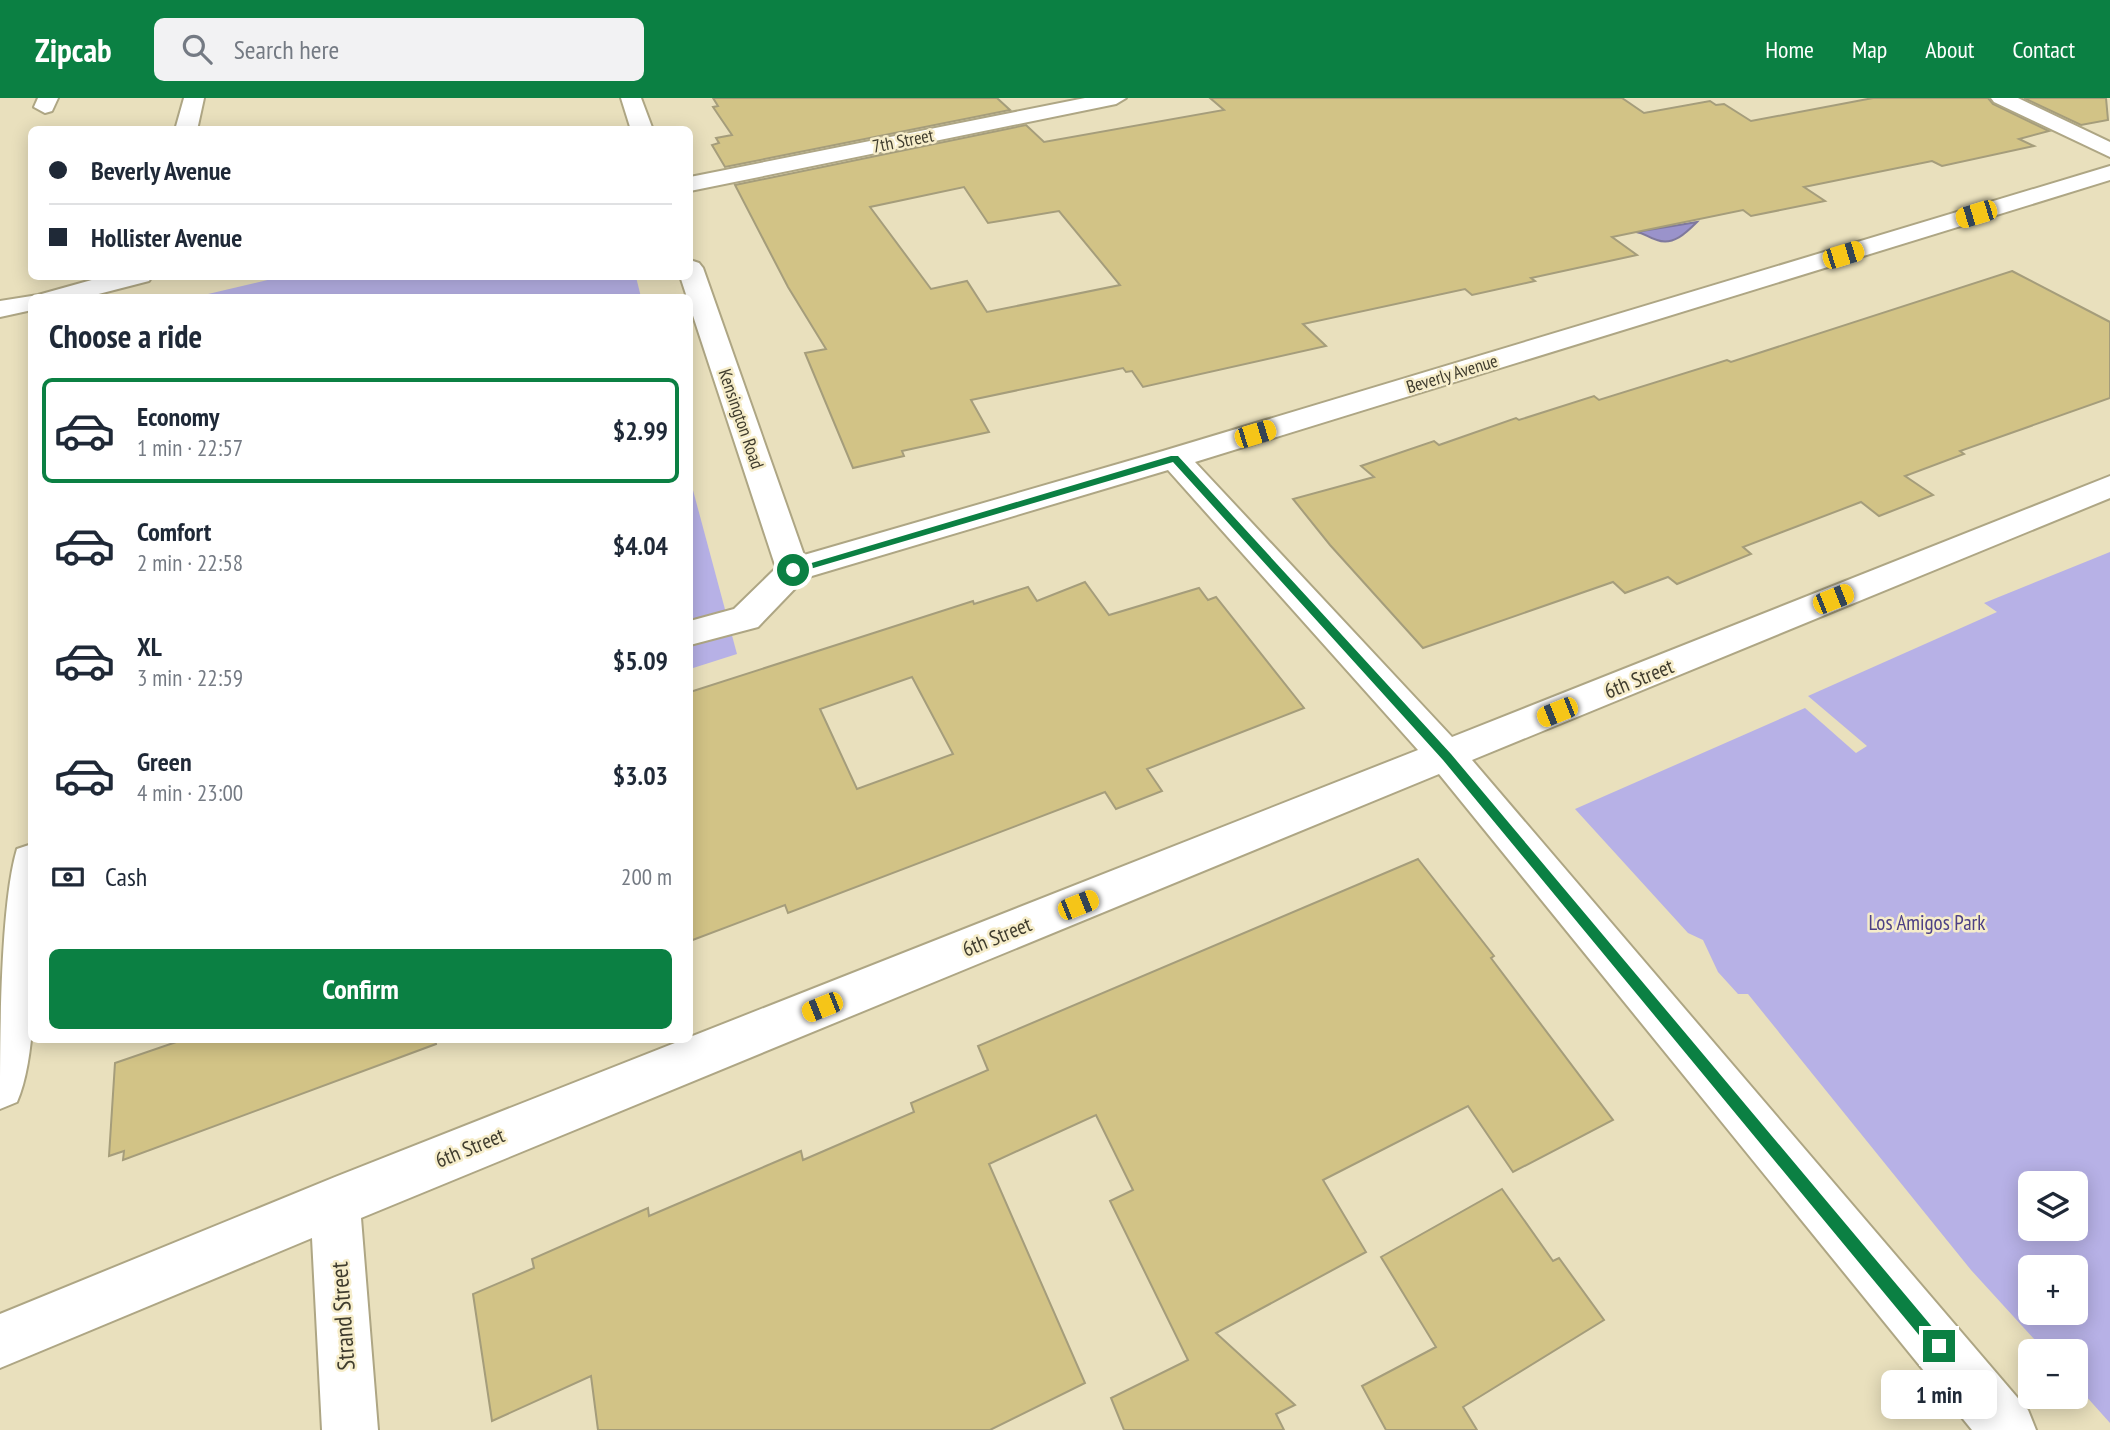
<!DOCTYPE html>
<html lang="en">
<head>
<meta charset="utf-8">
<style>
  body { margin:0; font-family:"PT Sans Narrow",sans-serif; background:#f2f2f3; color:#1f2937; height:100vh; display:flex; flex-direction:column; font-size:26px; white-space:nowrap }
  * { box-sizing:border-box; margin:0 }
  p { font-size:23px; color:#747a83 }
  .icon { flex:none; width:38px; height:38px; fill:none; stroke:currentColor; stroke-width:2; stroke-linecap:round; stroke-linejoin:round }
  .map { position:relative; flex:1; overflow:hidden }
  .panel { position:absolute; left:28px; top:196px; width:665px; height:749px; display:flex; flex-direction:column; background:#fff; border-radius:10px; box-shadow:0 4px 18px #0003 }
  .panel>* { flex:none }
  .guide { position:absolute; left:28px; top:28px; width:665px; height:154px; border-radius:10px; box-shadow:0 4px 18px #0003; display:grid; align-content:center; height:154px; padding:0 21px; background:#fff }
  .buttons { position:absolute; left:2018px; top:1073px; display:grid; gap:14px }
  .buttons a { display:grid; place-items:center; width:70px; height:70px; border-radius:10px; background:#fff; box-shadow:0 4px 18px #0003; font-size:35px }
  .end { position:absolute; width:32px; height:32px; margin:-16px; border:9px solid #0b8043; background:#fff; box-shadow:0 0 0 4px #fff }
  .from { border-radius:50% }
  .bubble { position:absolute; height:49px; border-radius:10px; background:#fff; box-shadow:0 4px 18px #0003; font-size:23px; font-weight:600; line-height:49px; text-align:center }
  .car { position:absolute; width:21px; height:42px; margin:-21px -10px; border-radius:9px; box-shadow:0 0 5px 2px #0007; background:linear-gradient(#f5c518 24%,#345 0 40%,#f5c518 0 76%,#345 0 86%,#f5c518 0) }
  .guide b { display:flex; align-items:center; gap:24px; height:66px; font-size:26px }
  .guide b+b { border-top:2px solid #e0e1e3 }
  .guide i { width:18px; height:18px; background:#1f2937 }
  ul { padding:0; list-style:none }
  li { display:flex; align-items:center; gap:21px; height:105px; margin:0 14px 10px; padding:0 7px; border:4px solid transparent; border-radius:10px }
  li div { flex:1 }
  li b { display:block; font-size:26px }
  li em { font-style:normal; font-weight:600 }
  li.current { border-color:#0b8043 }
  li>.icon { width:63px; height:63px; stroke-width:1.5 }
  h2 { padding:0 21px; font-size:32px; line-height:84px }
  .pay { display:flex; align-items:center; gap:18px; height:77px; padding:0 21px; font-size:26px }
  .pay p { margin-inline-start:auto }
  .cta { display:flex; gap:14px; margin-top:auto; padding:14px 21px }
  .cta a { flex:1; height:80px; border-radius:10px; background:#0b8043; color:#fff; font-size:28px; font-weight:600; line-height:80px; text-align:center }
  header { display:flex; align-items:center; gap:42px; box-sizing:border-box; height:98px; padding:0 35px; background:#0b8043; color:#fff }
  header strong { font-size:33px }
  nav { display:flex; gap:38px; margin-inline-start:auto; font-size:24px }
  .search { width:490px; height:63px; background:#f2f2f3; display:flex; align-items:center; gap:18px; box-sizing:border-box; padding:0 24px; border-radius:10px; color:#747a83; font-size:26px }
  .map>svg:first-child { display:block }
  .green { fill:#b7b1e6; fill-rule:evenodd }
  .water { fill:#9a93cb; stroke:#7f799c; stroke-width:2 }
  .building { fill:#d2c386; stroke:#a59d7b; stroke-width:2; fill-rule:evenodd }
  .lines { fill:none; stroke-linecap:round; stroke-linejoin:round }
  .minor-casing { stroke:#aea684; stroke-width:4 }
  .minor { fill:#fff; fill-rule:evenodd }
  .route { fill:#0b8043 }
  .labels { text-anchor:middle; stroke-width:5; stroke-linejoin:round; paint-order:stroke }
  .far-street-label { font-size:18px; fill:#3f3c2e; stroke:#f6edca }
  .street-label { font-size:21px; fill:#3f3c2e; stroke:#f6edca }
  .park-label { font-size:21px; fill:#4d4085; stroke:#f6edca }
  .near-street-label { font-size:24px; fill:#3f3c2e; stroke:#f6edca }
</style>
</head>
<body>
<header>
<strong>Zipcab</strong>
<div class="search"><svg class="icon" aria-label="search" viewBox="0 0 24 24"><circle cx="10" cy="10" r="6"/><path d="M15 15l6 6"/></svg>Search here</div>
<nav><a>Home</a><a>Map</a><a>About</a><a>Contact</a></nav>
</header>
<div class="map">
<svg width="2110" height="1332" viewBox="0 0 2110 1332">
  <rect width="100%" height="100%" fill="#e9e0bd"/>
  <g class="green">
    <path d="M 280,179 L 636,179 L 641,199 L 207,199 L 208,196 Z"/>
    <path d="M 690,381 L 737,556 L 690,571 Z"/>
    <path d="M 2110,454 L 2110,1325 L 2076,1287 L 2076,1253 L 2045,1253 L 1971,1172 L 1748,896 L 1738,896 L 1718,874 L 1703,842 L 1688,835 L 1575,711 L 1805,610 L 1856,655 L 1867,648 L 1808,598 L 1997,514 L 1984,505 ZM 2030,1085 L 2076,1085 L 2076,1130 L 2030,1130 ZM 2030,1169 L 2076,1169 L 2076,1214 L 2030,1214 Z"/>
  </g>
  <path class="water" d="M 1697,124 C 1686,135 1673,148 1657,142 C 1648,140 1645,135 1636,134 Z"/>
  <g class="building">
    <path d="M 713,0 L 997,0 L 1010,12 L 725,69 L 712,47 L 719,45 L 716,40 L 732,37 L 713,9 L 718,8 Z"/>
    <path d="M 1210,0 L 1622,0 L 1644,15 L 1710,3 L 1716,7 L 1724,6 L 1751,23 L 1873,0 L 1988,0 L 1993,6 L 2049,33 L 2019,41 L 2034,48 L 1942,68 L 1932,63 L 1804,89 L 1825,103 L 1751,118 L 1743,112 L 1612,139 L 1637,157 L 1531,180 L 1535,183 L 1472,197 L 1465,191 L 1303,226 L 1326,248 L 1143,289 L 1132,273 L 1126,274 L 1123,270 L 971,302 L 989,334 L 902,353 L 904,358 L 853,370 L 805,255 L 826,251 L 788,189 L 735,87 L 1026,27 L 1044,44 L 1224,12 ZM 964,89 L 988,125 L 1059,113 L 1120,187 L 987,214 L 967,183 L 931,191 L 870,109 Z"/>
    <path d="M 2024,0 L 2106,0 L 2108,22 L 2081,27 Z"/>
    <path d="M 2012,173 L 2110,224 L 2110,300 L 1960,353 L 1964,356 L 1905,378 L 1933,397 L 1879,418 L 1861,404 L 1743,449 L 1751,456 L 1677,486 L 1668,479 L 1625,495 L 1613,484 L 1423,550 L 1330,447 L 1293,401 L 1374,379 L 1361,368 L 1434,343 L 1439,347 L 1516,320 L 1519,322 L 1594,298 L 1599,302 L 1727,262 L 1731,264 Z"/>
    <path d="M 1085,484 L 1109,517 L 1199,490 L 1208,502 L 1216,499 L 1304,610 L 1147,671 L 1162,693 L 1116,711 L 1105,694 L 788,815 L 785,807 L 690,843 L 690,594 L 973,503 L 974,506 L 1028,489 L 1037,503 ZM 912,579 L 953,656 L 857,691 L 820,611 Z"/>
    <path d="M 1418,761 L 1494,858 L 1491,860 L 1613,1022 L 1513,1074 L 1468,1008 L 1323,1082 L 1366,1154 L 1216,1235 L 1295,1307 L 1276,1316 L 1284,1332 L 1124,1332 L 1111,1300 L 1188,1262 L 1110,1103 L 1133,1092 L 1096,1017 L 989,1066 L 1085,1285 L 990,1332 L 598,1332 L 591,1278 L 492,1323 L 473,1196 L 534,1170 L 532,1161 L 648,1110 L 649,1118 L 801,1053 L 803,1062 L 914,1014 L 911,1005 L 988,972 L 978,948 Z"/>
    <path d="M 182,942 L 435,942 L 436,946 L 123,1062 L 124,1053 L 109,1058 L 115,965 Z"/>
    <path d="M 1502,1091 L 1553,1163 L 1559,1160 L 1604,1222 L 1463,1309 L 1477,1332 L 1386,1332 L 1362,1288 L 1436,1249 L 1381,1159 Z"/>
  </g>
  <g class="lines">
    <defs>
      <g id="minor">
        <path d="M 38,0 L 58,0 L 52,13 L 45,15 L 34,9 Z"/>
        <path d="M 184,0 L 204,0 L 197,32 L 175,32 Z"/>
        <path d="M 621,0 L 641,0 L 653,32 L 631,32 Z"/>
        <path d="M 1085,0 L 1126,0 L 1116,6 L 690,93 L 690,79 Z"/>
        <path d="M 1991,0 L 2018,0 L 2110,44 L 2110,59 L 1994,4 Z"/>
        <path d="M 2110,68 L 2110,82 L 1195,364 L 1452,639 L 2110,378 L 2110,400 L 1472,662 L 2028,1312 L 2036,1332 L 1972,1332 L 1439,676 L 361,1120 L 378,1332 L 322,1332 L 312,1140 L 0,1270 L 0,1216 L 335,1079 L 1418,652 L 1168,372 L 805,480 L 758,529 L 690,547 L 690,523 L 734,511 L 776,470 L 680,178 L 690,178 L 690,162 L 699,165 L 703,170 L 804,457 L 1163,353 Z"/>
        <path d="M 106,178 L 152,178 L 149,183 L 83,200 L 32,200 L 32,212 L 0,219 L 0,203 L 38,197 Z"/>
        <path d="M 32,746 C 32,815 43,944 17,1004 L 0,1011 C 0,944 0,808 17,751 Z"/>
      </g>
    </defs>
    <use href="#minor" class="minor-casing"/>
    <use href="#minor" class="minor"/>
  </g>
  <path class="route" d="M 1171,358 L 1178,358 L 1451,656 L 1944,1243 L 1944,1254 L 1933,1254 L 1443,662 L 1173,364 L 793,476 L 788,472 Z"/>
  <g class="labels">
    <g class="far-street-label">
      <text transform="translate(903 43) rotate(-11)" y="6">7th Street</text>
      <text transform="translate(1452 276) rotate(-17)" y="6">Beverly Avenue</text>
      <text transform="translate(741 321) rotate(71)" y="6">Kensington Road</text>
    </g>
    <g class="street-label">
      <text transform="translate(1639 581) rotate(-22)" y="7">6th Street</text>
      <text transform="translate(997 839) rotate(-22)" y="7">6th Street</text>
      <text transform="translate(470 1050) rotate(-22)" y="7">6th Street</text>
    </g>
    <g class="park-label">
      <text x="1927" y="832">Los Amigos Park</text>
    </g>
    <g class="near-street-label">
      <text transform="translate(343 1218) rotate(-94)" y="8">Strand Street</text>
    </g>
  </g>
</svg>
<div class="buttons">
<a><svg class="icon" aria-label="layers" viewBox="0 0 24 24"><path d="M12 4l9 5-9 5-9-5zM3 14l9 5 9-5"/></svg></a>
<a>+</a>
<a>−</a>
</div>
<i class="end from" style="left:793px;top:472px"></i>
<i class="end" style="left:1939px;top:1248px"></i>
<div class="bubble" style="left:1881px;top:1272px;width:116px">1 min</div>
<i class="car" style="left:1976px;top:116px;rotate:253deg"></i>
<i class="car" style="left:1843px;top:157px;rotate:73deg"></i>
<i class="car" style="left:1255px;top:336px;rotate:73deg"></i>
<i class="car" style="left:1833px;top:501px;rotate:68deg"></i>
<i class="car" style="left:1557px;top:614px;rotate:248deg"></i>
<i class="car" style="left:1078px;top:807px;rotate:68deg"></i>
<i class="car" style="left:822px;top:909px;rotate:248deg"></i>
<div class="guide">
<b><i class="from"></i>Beverly Avenue</b>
<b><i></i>Hollister Avenue</b>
</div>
<section class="panel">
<h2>Choose a ride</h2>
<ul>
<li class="current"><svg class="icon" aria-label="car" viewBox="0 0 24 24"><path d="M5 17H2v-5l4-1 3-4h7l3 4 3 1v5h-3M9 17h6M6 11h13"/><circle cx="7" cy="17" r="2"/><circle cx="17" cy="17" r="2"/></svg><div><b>Economy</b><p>1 min · 22:57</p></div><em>$2.99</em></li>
<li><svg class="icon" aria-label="car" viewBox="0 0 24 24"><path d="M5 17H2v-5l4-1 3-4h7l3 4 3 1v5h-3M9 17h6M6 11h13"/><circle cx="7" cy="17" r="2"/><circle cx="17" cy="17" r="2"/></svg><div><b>Comfort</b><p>2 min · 22:58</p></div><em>$4.04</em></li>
<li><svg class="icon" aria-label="car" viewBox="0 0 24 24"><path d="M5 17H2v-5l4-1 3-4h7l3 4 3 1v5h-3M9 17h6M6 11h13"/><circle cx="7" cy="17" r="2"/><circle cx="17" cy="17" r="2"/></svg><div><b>XL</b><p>3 min · 22:59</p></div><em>$5.09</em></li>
<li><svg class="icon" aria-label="car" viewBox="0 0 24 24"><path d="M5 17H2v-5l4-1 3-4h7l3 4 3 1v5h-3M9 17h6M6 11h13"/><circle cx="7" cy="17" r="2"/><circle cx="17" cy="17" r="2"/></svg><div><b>Green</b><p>4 min · 23:00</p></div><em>$3.03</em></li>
</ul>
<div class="pay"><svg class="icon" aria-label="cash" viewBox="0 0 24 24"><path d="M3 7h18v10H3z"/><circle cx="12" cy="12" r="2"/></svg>Cash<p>200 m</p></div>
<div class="cta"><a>Confirm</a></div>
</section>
</div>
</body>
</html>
